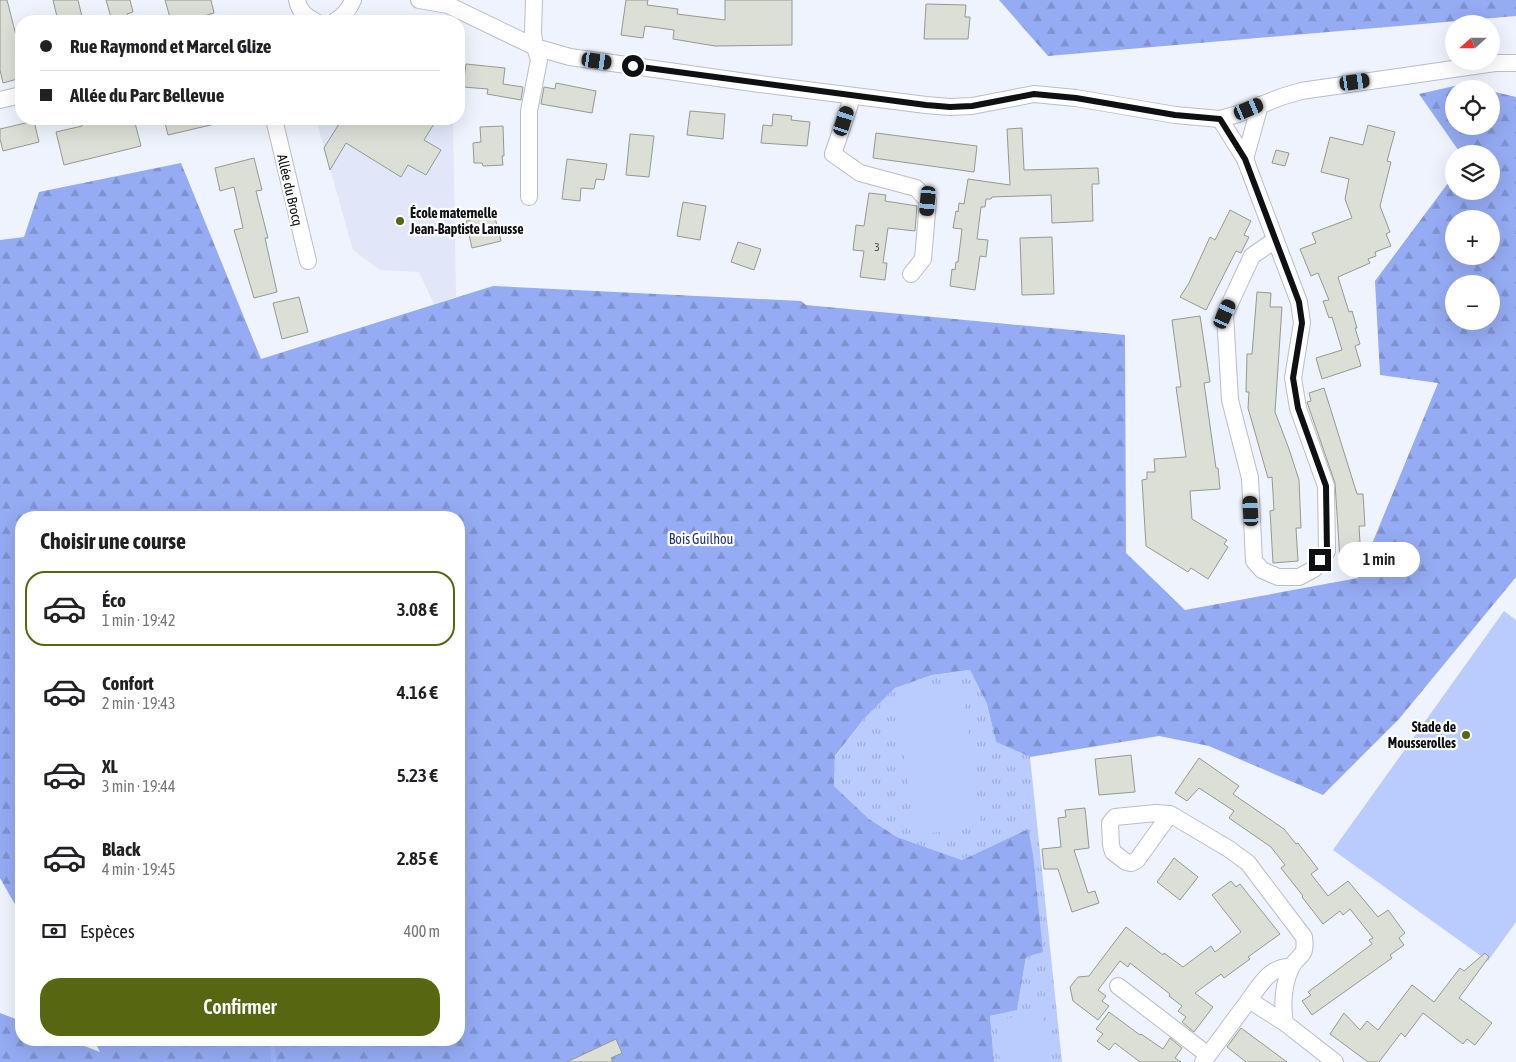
<!DOCTYPE html>
<html lang="fr">
<head>
<meta charset="utf-8">
<style>
  body { margin:0; font-family:"Asap Condensed",sans-serif; background:#f6f6f6; color:#202124; height:100vh; display:flex; flex-direction:column; font-size:19px; white-space:nowrap }
  * { box-sizing:border-box; margin:0 }
  p { font-size:16px; color:#757577 }
  .icon { flex:none; width:28px; height:28px; fill:none; stroke:currentColor; stroke-width:2; stroke-linecap:round; stroke-linejoin:round }
  .map { position:relative; flex:1; overflow:hidden }
  .drawer { position:absolute; left:15px; top:511px; width:450px; height:535px; display:flex; flex-direction:column; background:#fff; border-radius:20px; box-shadow:0 5px 20px #0002 }
  .drawer>* { flex:none }
  .hud { position:absolute; left:15px; top:15px; width:450px; height:110px; border-radius:20px; box-shadow:0 5px 20px #0002; display:grid; align-content:center; height:110px; padding:0 25px; background:#fff }
  .needle { width:32px; rotate:249deg }
  .controls { position:absolute; left:1445px; top:15px; display:grid; gap:10px }
  .controls a { display:grid; place-items:center; width:55px; height:55px; border-radius:50%; background:#fff; box-shadow:0 5px 20px #0002; font-size:25px }
  .end { position:absolute; width:22px; height:22px; margin:-11px; border:6px solid #0f1013; background:#fff; box-shadow:0 0 0 2px #fff }
  .from { border-radius:50% }
  .bubble { position:absolute; height:35px; border-radius:18px; background:#fff; box-shadow:0 5px 20px #0002; font-size:16px; font-weight:600; line-height:35px; text-align:center }
  .car { position:absolute; width:15px; height:30px; margin:-15px -8px; border-radius:6px; box-shadow:0 0 4px 1px #0007; background:linear-gradient(#222 24%,#8ab4d8 0 40%,#222 0 76%,#8ab4d8 0 86%,#222 0) }
  .hud b { display:flex; align-items:center; gap:18px; height:48px; font-size:19px }
  .hud b+b { border-top:1px solid #e0e0e0 }
  .hud i { width:12px; height:12px; background:#202124 }
  ul { padding:0; list-style:none }
  li { display:flex; align-items:center; gap:15px; height:75px; margin:0 10px 8px; padding:0 15px; border:2px solid transparent; border-radius:20px }
  li div { flex:1 }
  li b { display:block; font-size:19px }
  li em { font-style:normal; font-weight:600 }
  li.current { border-color:#576711 }
  li>.icon { width:45px; height:45px; stroke-width:1.5 }
  h2 { padding:0 25px; font-size:22px; line-height:60px }
  .pay { display:flex; align-items:center; gap:12px; height:55px; padding:0 25px; font-size:19px }
  .pay p { margin-inline-start:auto }
  .button { display:flex; gap:10px; margin-top:auto; padding:10px 25px }
  .button a { flex:1; height:58px; border-radius:20px; background:#576711; color:#fff; font-size:20px; font-weight:600; line-height:58px; text-align:center }
  .map>svg:first-child { display:block }
  .built { fill:#e1e7f9 }
  .grass { fill:url(#grass-tufts) }
  .forest { fill:url(#forest-firs); fill-rule:evenodd }
  .pitch { fill:#bacbfd }
  .lines { fill:none; stroke-linecap:round; stroke-linejoin:round }
  .stream { stroke:#9cb3fb; stroke-width:5 }
  .building { fill:#dcdfd5; stroke:#96998f }
  .minor-casing { stroke:#b9bdc7; stroke-width:18 }
  .minor { stroke:#fff; stroke-width:16 }
  .route { stroke:#0f1013; stroke-width:6 }
  .poi-dot { fill:#576711; stroke:#fff; stroke-width:2 }
  .labels { text-anchor:middle; stroke-width:4.5; stroke-linejoin:round; paint-order:stroke }
  .number-label { font-size:11px; fill:#424444 }
  .street-label { font-size:14px; fill:#0f1013; stroke:#fff }
  .poi-label { font-size:14px; font-weight:bold; fill:#0f1013; stroke:#fff; text-anchor:start }
  .park-label { font-size:14px; fill:#233282; stroke:#fff }
</style>
</head>
<body>
<div class="map">
<svg width="1516" height="1062" viewBox="0 0 1516 1062">
  <defs>
    <pattern id="grass-tufts" width="24" height="20" patternUnits="userSpaceOnUse" patternTransform="scale(1.25)"><rect width="24" height="20" fill="#bacbfd"/><path d="M3 7l-1-3M5 7V3M7 7l1-3M15 17l-1-3M17 17v-4M19 17l1-3" fill="none" stroke="#9fadd8"/></pattern>
    <pattern id="forest-firs" width="22" height="20" patternUnits="userSpaceOnUse" patternTransform="scale(1.25)"><rect width="22" height="20" fill="#95abf3"/><path d="M5 1l3.5 6h-7zM16 11l3.5 6h-7z" fill="#7f92cf"/></pattern>
  </defs>
  <rect width="100%" height="100%" fill="#eff3fd"/>
  <path class="built" d="M 316,119 L 453,119 L 456,297 L 434,304 L 419,272 L 380,270 L 353,250 Z"/>
  <path class="grass" d="M 970,670 L 987,704 L 996,742 L 1030,757 L 1062,1062 L 994,1062 L 990,1016 L 1017,1010 L 1026,957 L 1028,829 L 962,860 L 897,837 L 869,819 L 834,786 L 835,757 L 863,720 L 895,688 L 932,675 Z"/>
  <g class="forest">
    <path d="M 999,0 L 1516,0 L 1516,16 L 1048,56 Z"/>
    <path d="M 1463,84 L 1482,89 L 1454,89 L 1454,126 L 1491,126 L 1491,91 L 1516,97 L 1516,577 L 1399,719 L 1323,795 L 1209,746 L 1159,736 L 1030,757 L 996,742 L 987,704 L 970,670 L 932,675 L 895,688 L 863,720 L 835,756 L 834,786 L 869,819 L 897,837 L 962,860 L 1028,829 L 1033,855 L 1043,952 L 1026,957 L 1017,1010 L 990,1016 L 994,1062 L 0,1062 L 0,1013 L 21,1021 L 21,1040 L 69,1040 L 100,1052 L 94,1040 L 459,1040 L 459,518 L 21,518 L 21,915 L 0,878 L 0,240 L 24,237 L 39,192 L 181,163 L 261,359 L 493,286 L 781,300 L 801,301 L 806,305 L 1125,335 L 1126,553 L 1185,610 L 1358,578 L 1438,383 L 1380,375 L 1375,281 L 1454,175 L 1454,191 L 1491,191 L 1491,154 L 1461,154 L 1419,94 ZM 1454,219 L 1491,219 L 1491,256 L 1454,256 ZM 1454,284 L 1491,284 L 1491,321 L 1454,321 Z"/>
  </g>
  <g class="pitch">
    <path d="M 1504,611 L 1516,620 L 1516,922 L 1488,961 L 1333,850 Z"/>
    <path d="M 962,685 L 981,827 L 915,835 L 897,694 Z"/>
    <path d="M 1043,1013 L 1048,1062 L 1000,1062 L 996,1020 Z"/>
  </g>
  <g class="lines">
    <path class="stream" d="M 271,1040 L 274,1062"/>
  </g>
  <g class="building">
    <path d="M 0,0 L 7,0 L 21,55 L 21,78 L 3,83 L 0,70 Z"/>
    <path d="M 53,0 L 78,0 L 83,21 L 58,21 Z"/>
    <path d="M 106,0 L 130,0 L 133,12 L 127,14 L 129,21 L 112,21 Z"/>
    <path d="M 165,0 L 211,0 L 214,13 L 187,21 L 187,17 L 171,21 Z"/>
    <path d="M 626,0 L 648,0 L 647,5 L 678,9 L 677,14 L 725,20 L 725,0 L 792,0 L 792,45 L 715,46 L 673,39 L 674,30 L 645,26 L 643,38 L 621,35 Z"/>
    <path d="M 926,4 L 966,5 L 965,17 L 970,17 L 968,39 L 924,39 Z"/>
    <path d="M 466,64 L 505,68 L 503,84 L 523,87 L 521,100 L 487,94 L 488,89 L 463,87 Z"/>
    <path d="M 556,83 L 596,91 L 592,113 L 541,104 L 544,87 L 555,89 Z"/>
    <path d="M 690,111 L 725,114 L 723,139 L 687,135 Z"/>
    <path d="M 773,114 L 792,116 L 791,120 L 810,122 L 807,146 L 761,143 L 763,125 L 772,126 Z"/>
    <path d="M 100,119 L 134,119 L 141,146 L 64,165 L 56,132 L 82,126 L 82,123 Z"/>
    <path d="M 164,119 L 214,119 L 215,124 L 168,135 Z"/>
    <path d="M 338,119 L 437,119 L 424,140 L 441,150 L 426,175 L 408,165 L 401,177 L 346,143 L 330,170 L 324,148 L 339,124 Z"/>
    <path d="M 34,121 L 39,142 L 3,151 L 0,139 L 0,129 Z"/>
    <path d="M 1368,125 L 1395,132 L 1387,161 L 1391,162 L 1380,206 L 1390,232 L 1386,234 L 1391,246 L 1375,252 L 1376,256 L 1368,259 L 1370,263 L 1338,277 L 1349,312 L 1352,311 L 1357,328 L 1355,328 L 1360,344 L 1355,346 L 1361,366 L 1322,379 L 1316,358 L 1342,350 L 1332,317 L 1329,318 L 1323,301 L 1329,300 L 1318,273 L 1311,276 L 1300,249 L 1316,243 L 1312,233 L 1352,218 L 1345,199 L 1349,179 L 1321,172 L 1330,137 L 1363,145 Z"/>
    <path d="M 503,126 L 504,156 L 502,156 L 503,165 L 483,166 L 482,163 L 474,163 L 473,143 L 481,142 L 480,127 Z"/>
    <path d="M 1022,128 L 1024,170 L 1098,168 L 1099,184 L 1092,184 L 1093,221 L 1052,223 L 1051,195 L 992,197 L 991,199 L 986,199 L 985,207 L 981,207 L 977,239 L 988,240 L 986,257 L 980,256 L 975,290 L 950,286 L 952,269 L 955,270 L 956,262 L 958,262 L 962,229 L 953,228 L 956,211 L 958,212 L 959,203 L 964,204 L 968,179 L 1010,185 L 1007,129 Z"/>
    <path d="M 876,133 L 977,146 L 974,172 L 873,158 Z"/>
    <path d="M 630,134 L 654,136 L 649,177 L 626,175 Z"/>
    <path d="M 1276,150 L 1289,153 L 1285,166 L 1272,163 Z"/>
    <path d="M 254,158 L 262,190 L 256,191 L 268,238 L 265,238 L 277,292 L 254,298 L 234,230 L 243,228 L 234,187 L 220,191 L 215,168 Z"/>
    <path d="M 567,159 L 607,164 L 604,180 L 596,179 L 594,189 L 581,188 L 580,201 L 562,199 Z"/>
    <path d="M 869,193 L 886,195 L 885,201 L 917,206 L 915,231 L 888,228 L 883,263 L 887,263 L 885,280 L 860,277 L 864,251 L 853,250 L 856,225 L 864,226 Z"/>
    <path d="M 683,202 L 706,206 L 700,240 L 677,236 Z"/>
    <path d="M 1230,210 L 1251,221 L 1244,235 L 1249,237 L 1241,253 L 1236,251 L 1206,310 L 1180,297 L 1189,283 L 1210,237 L 1215,240 Z"/>
    <path d="M 494,214 L 501,241 L 472,248 L 466,221 Z"/>
    <path d="M 1052,237 L 1054,294 L 1022,295 L 1020,238 Z"/>
    <path d="M 738,242 L 761,249 L 754,270 L 731,262 Z"/>
    <path d="M 1257,292 L 1271,293 L 1270,307 L 1282,307 L 1275,412 L 1289,449 L 1299,480 L 1301,528 L 1296,528 L 1298,561 L 1273,563 L 1270,511 L 1274,510 L 1272,477 L 1268,478 L 1248,408 L 1249,392 L 1246,392 L 1247,354 L 1252,354 Z"/>
    <path d="M 299,297 L 308,332 L 282,339 L 273,303 Z"/>
    <path d="M 1200,316 L 1210,382 L 1204,383 L 1216,468 L 1218,468 L 1220,489 L 1190,491 L 1192,519 L 1227,540 L 1224,544 L 1228,547 L 1208,579 L 1191,568 L 1188,572 L 1146,546 L 1142,480 L 1147,479 L 1147,472 L 1155,472 L 1154,459 L 1186,457 L 1176,387 L 1181,387 L 1172,320 Z"/>
    <path d="M 1324,388 L 1357,494 L 1363,494 L 1365,526 L 1359,526 L 1361,559 L 1340,561 L 1335,483 L 1307,402 L 1311,401 L 1309,393 Z"/>
    <path d="M 1131,755 L 1135,792 L 1099,795 L 1095,759 Z"/>
    <path d="M 1199,758 L 1239,786 L 1233,794 L 1284,829 L 1296,844 L 1298,843 L 1318,869 L 1311,874 L 1328,896 L 1348,881 L 1378,917 L 1388,910 L 1405,933 L 1399,938 L 1404,945 L 1390,955 L 1392,958 L 1312,1015 L 1302,1001 L 1311,995 L 1308,992 L 1372,944 L 1369,940 L 1373,938 L 1350,909 L 1343,915 L 1340,911 L 1323,924 L 1302,897 L 1303,896 L 1281,868 L 1285,865 L 1271,847 L 1229,818 L 1234,811 L 1199,788 L 1187,801 L 1175,793 Z"/>
    <path d="M 1085,808 L 1089,848 L 1074,850 L 1088,893 L 1095,891 L 1099,903 L 1072,912 L 1058,869 L 1044,869 L 1042,849 L 1061,847 L 1058,818 L 1066,817 L 1065,810 Z"/>
    <path d="M 1174,858 L 1198,877 L 1180,900 L 1157,882 Z"/>
    <path d="M 1231,881 L 1236,887 L 1240,884 L 1280,934 L 1248,957 L 1250,959 L 1224,978 L 1221,974 L 1195,993 L 1213,1007 L 1194,1032 L 1182,1022 L 1186,1017 L 1178,1011 L 1182,1006 L 1169,996 L 1170,994 L 1130,963 L 1128,967 L 1120,961 L 1098,990 L 1106,996 L 1102,1001 L 1109,1006 L 1098,1020 L 1073,1001 L 1070,987 L 1078,977 L 1089,976 L 1126,927 L 1163,955 L 1164,953 L 1183,967 L 1211,946 L 1215,952 L 1241,932 L 1212,895 Z"/>
    <path d="M 1485,953 L 1489,957 L 1459,998 L 1492,1023 L 1475,1045 L 1467,1039 L 1463,1044 L 1423,1013 L 1405,1037 L 1401,1033 L 1379,1062 L 1368,1062 L 1330,1034 L 1344,1013 L 1360,1030 L 1367,1021 L 1378,1030 L 1412,985 L 1434,1002 L 1460,968 L 1464,971 Z"/>
    <path d="M 1109,1012 L 1140,1035 L 1141,1034 L 1163,1049 L 1170,1038 L 1182,1048 L 1175,1058 L 1181,1062 L 1140,1062 L 1115,1043 L 1109,1050 L 1097,1041 L 1103,1034 L 1096,1029 Z"/>
    <path d="M 1241,1028 L 1287,1062 L 1246,1062 L 1227,1047 Z"/>
    <path d="M 616,1039 L 622,1053 L 611,1058 L 613,1062 L 567,1062 Z"/>
  </g>
  <g class="lines">
    <defs>
      <g id="minor">
        <path d="M 297,0 C 299,10 305,17 315,21"/>
        <path d="M 419,0 L 448,5 L 535,47 L 570,57 L 760,84 L 926,105 L 950,107 L 972,106 L 1034,94 L 1076,98 L 1175,115 L 1220,119 L 1238,114 L 1281,97 L 1301,91 L 1495,63 L 1516,63"/>
        <path d="M 335,21 C 344,16 349,10 353,0"/>
        <path d="M 851,96 L 850,104 L 833,154 L 860,173 L 916,188 L 928,201 L 923,259 L 911,274"/>
        <path d="M 0,100 L 21,95"/>
        <path d="M 274,119 L 308,261"/>
        <path d="M 1220,119 L 1245,159 L 1299,302 L 1302,323 L 1293,378 L 1298,408 L 1326,486 L 1327,551 L 1314,569 L 1299,577 L 1278,577 L 1262,570 L 1254,561 L 1250,478 L 1230,400 L 1225,314 L 1252,256 L 1275,240"/>
        <path d="M 1245,159 L 1260,105"/>
        <path d="M 529,197 L 529,111 L 539,60 L 535,47 L 533,33 L 534,0"/>
        <path d="M 1170,814 L 1137,860 L 1131,863 L 1126,862 L 1113,852 L 1111,845 L 1110,823 L 1115,817 L 1156,813 L 1170,814 L 1229,849 L 1248,863 L 1304,937 C 1307,959 1298,953 1291,968 C 1283,985 1282,1005 1285,1023 L 1335,1062"/>
        <path d="M 1118,986 L 1208,1055"/>
        <path d="M 1285,1023 L 1249,1000 C 1260,985 1270,966 1291,967"/>
        <path d="M 1203,1062 L 1249,1000"/>
      </g>
    </defs>
    <use href="#minor" class="minor-casing"/>
    <use href="#minor" class="minor"/>
  </g>
  <g class="lines">
    <path class="route" d="M 633,66 L 926,105 L 950,107 L 972,106 L 1034,94 L 1076,98 L 1175,115 L 1220,119 L 1245,159 L 1299,302 L 1302,323 L 1293,378 L 1298,408 L 1326,486 L 1327,551 L 1320,560"/>
  </g>
  <g class="poi-dot">
    <circle cx="400" cy="221" r="5"/>
    <circle cx="1466" cy="735" r="5"/>
  </g>
  <g class="labels">
    <g class="number-label">
      <text x="877" y="251">3</text>
    </g>
    <g class="street-label">
      <text transform="translate(290 190) rotate(77)" y="5">Allée du Brocq</text>
    </g>
    <g class="poi-label">
      <text x="410" y="218">École maternelle<tspan x="410" dy="16">Jean-Baptiste Lanusse</tspan></text>
      <text x="1456" y="732" text-anchor="end">Stade de<tspan x="1456" dy="16">Mousserolles</tspan></text>
    </g>
    <g class="park-label">
      <text x="701" y="544">Bois Guilhou</text>
    </g>
  </g>
</svg>
<div class="controls">
<a><svg class="needle" viewBox="-14 -14 28 28"><path d="M0-13l5 13h-10z" fill="#e53935"/><path d="M0 13l5-13h-10z" fill="#757577"/></svg></a>
<a><svg class="icon" aria-label="locate" viewBox="0 0 24 24"><circle cx="12" cy="12" r="6"/><path d="M12 2v4M12 18v4M2 12h4M18 12h4"/></svg></a>
<a><svg class="icon" aria-label="layers" viewBox="0 0 24 24"><path d="M12 4l9 5-9 5-9-5zM3 14l9 5 9-5"/></svg></a>
<a>+</a>
<a>−</a>
</div>
<i class="end from" style="left:633px;top:66px"></i>
<i class="end" style="left:1320px;top:560px"></i>
<div class="bubble" style="left:1338px;top:542px;width:82px">1 min</div>
<i class="car" style="left:597px;top:61px;rotate:98deg"></i>
<i class="car" style="left:1355px;top:82px;rotate:82deg"></i>
<i class="car" style="left:1249px;top:109px;rotate:67deg"></i>
<i class="car" style="left:844px;top:121px;rotate:18deg"></i>
<i class="car" style="left:928px;top:201px;rotate:185deg"></i>
<i class="car" style="left:1225px;top:314px;rotate:24deg"></i>
<i class="car" style="left:1251px;top:511px;rotate:357deg"></i>
<div class="hud">
<b><i class="from"></i>Rue Raymond et Marcel Glize</b>
<b><i></i>Allée du Parc Bellevue</b>
</div>
<section class="drawer">
<h2>Choisir une course</h2>
<ul>
<li class="current"><svg class="icon" aria-label="car" viewBox="0 0 24 24"><path d="M5 17H2v-5l4-1 3-4h7l3 4 3 1v5h-3M9 17h6M6 11h13"/><circle cx="7" cy="17" r="2"/><circle cx="17" cy="17" r="2"/></svg><div><b>Éco</b><p>1 min · 19:42</p></div><em>3.08 €</em></li>
<li><svg class="icon" aria-label="car" viewBox="0 0 24 24"><path d="M5 17H2v-5l4-1 3-4h7l3 4 3 1v5h-3M9 17h6M6 11h13"/><circle cx="7" cy="17" r="2"/><circle cx="17" cy="17" r="2"/></svg><div><b>Confort</b><p>2 min · 19:43</p></div><em>4.16 €</em></li>
<li><svg class="icon" aria-label="car" viewBox="0 0 24 24"><path d="M5 17H2v-5l4-1 3-4h7l3 4 3 1v5h-3M9 17h6M6 11h13"/><circle cx="7" cy="17" r="2"/><circle cx="17" cy="17" r="2"/></svg><div><b>XL</b><p>3 min · 19:44</p></div><em>5.23 €</em></li>
<li><svg class="icon" aria-label="car" viewBox="0 0 24 24"><path d="M5 17H2v-5l4-1 3-4h7l3 4 3 1v5h-3M9 17h6M6 11h13"/><circle cx="7" cy="17" r="2"/><circle cx="17" cy="17" r="2"/></svg><div><b>Black</b><p>4 min · 19:45</p></div><em>2.85 €</em></li>
</ul>
<div class="pay"><svg class="icon" aria-label="cash" viewBox="0 0 24 24"><path d="M3 7h18v10H3z"/><circle cx="12" cy="12" r="2"/></svg>Espèces<p>400 m</p></div>
<div class="button"><a>Confirmer</a></div>
</section>
</div>
</body>
</html>
